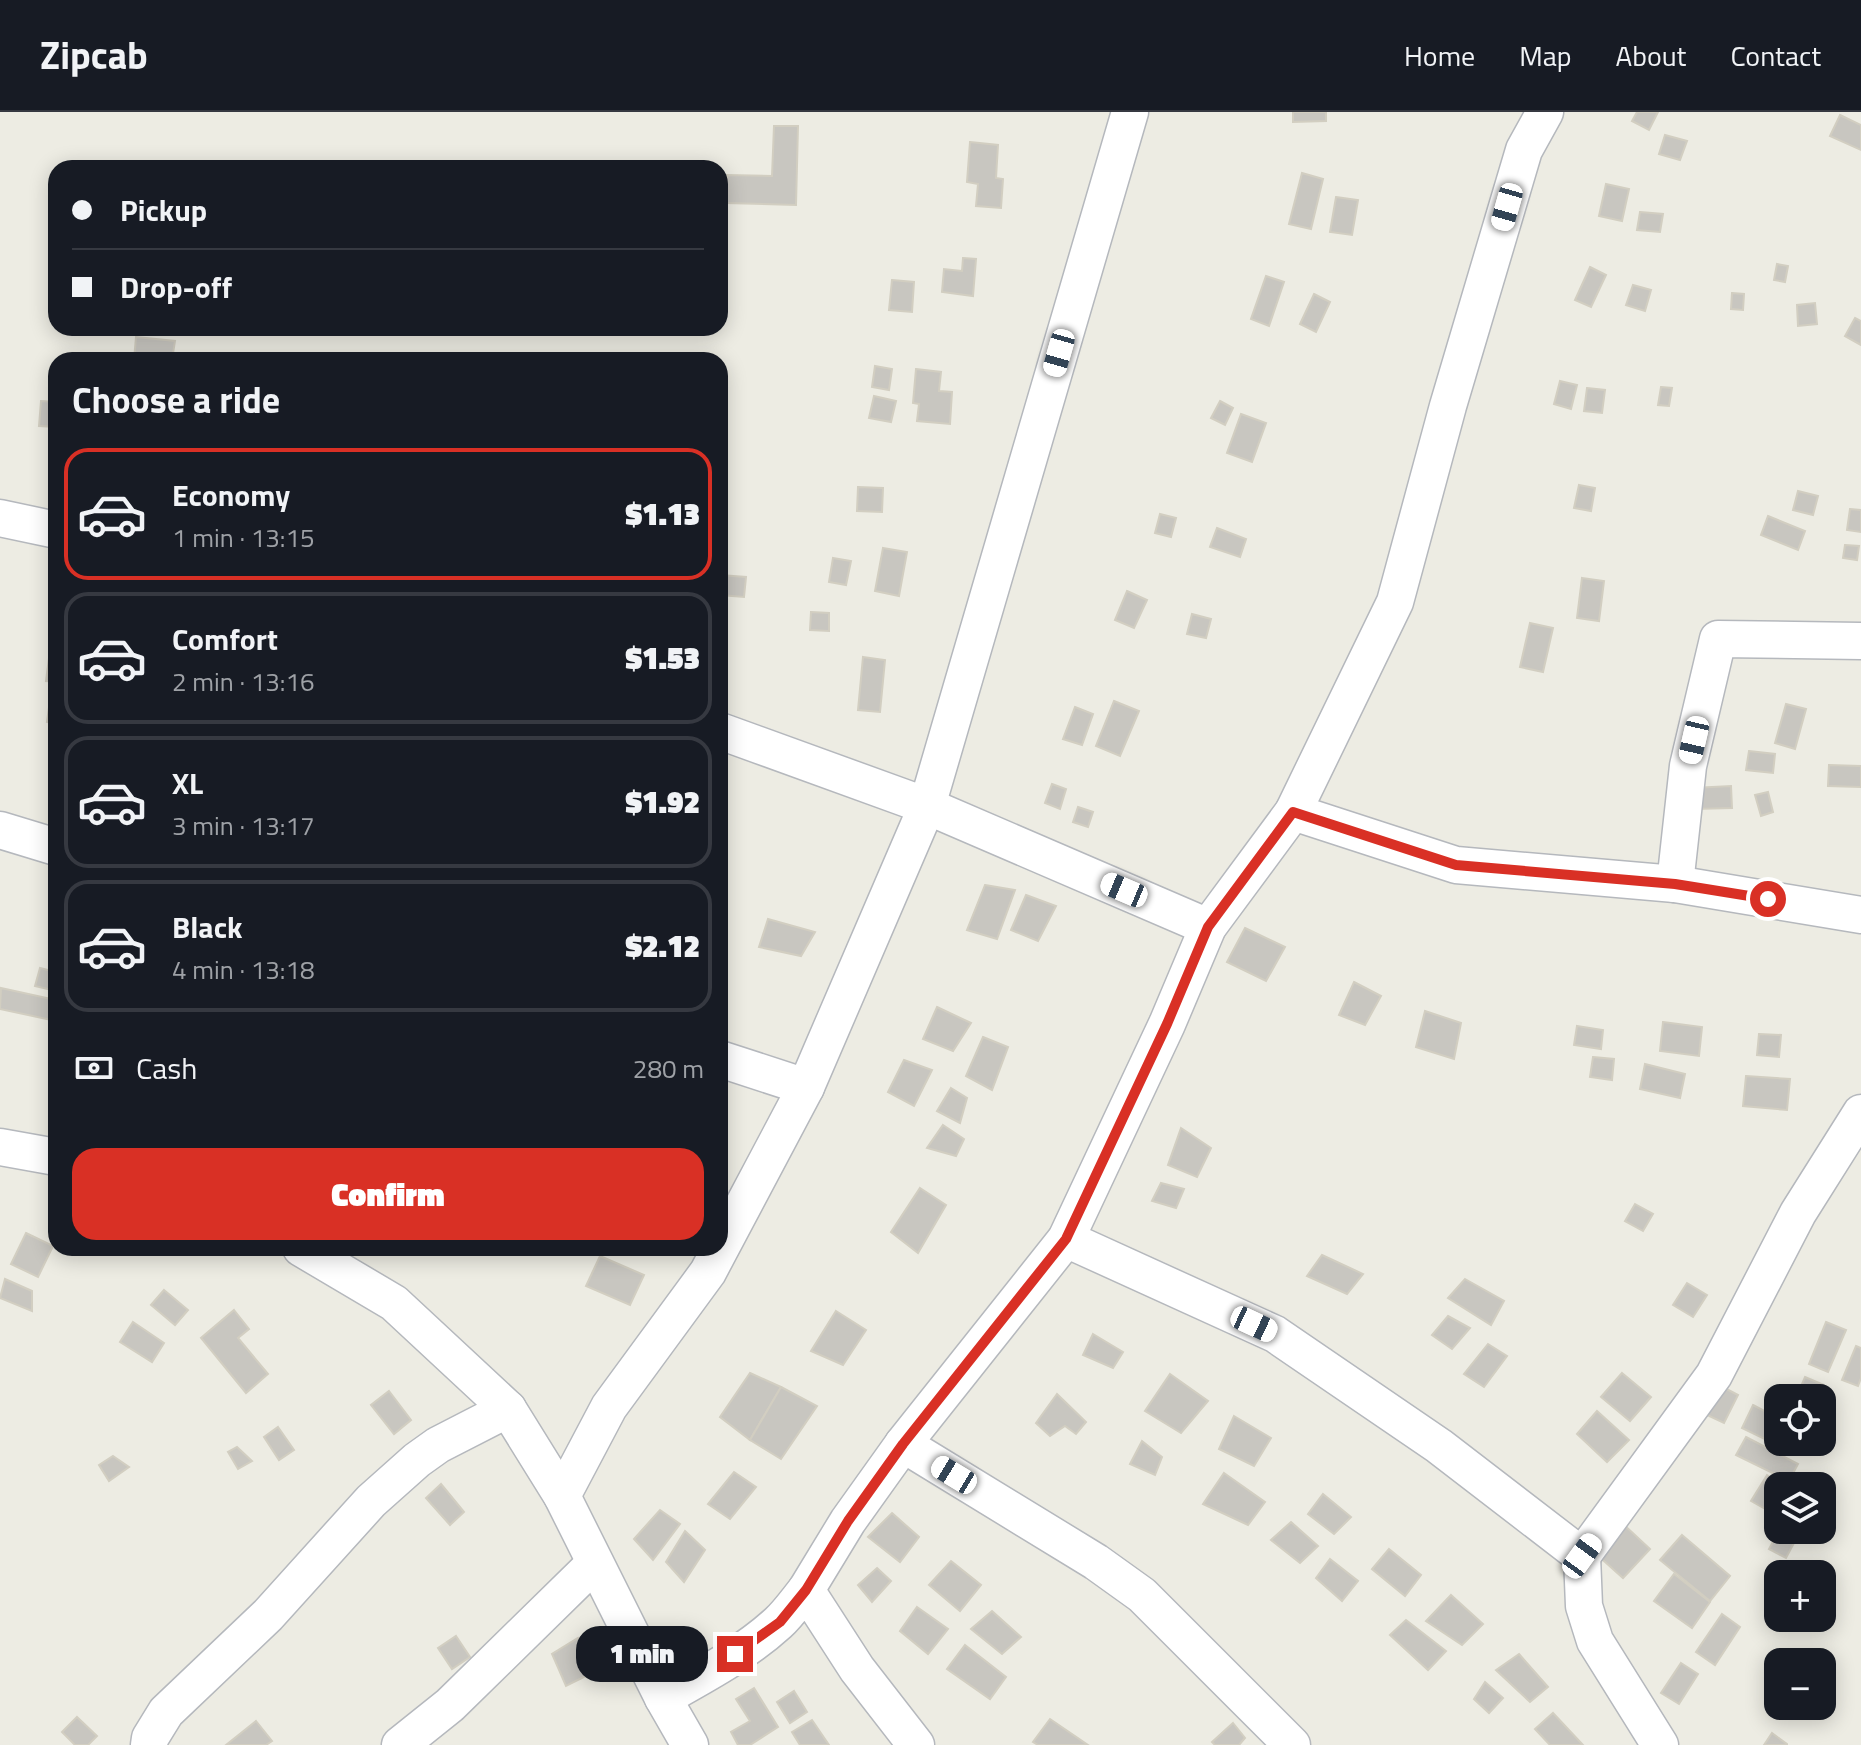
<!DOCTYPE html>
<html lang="en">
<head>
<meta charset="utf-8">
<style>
  body { margin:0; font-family:"Titillium Web",sans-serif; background:#242831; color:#f1f3f6; height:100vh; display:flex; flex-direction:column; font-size:30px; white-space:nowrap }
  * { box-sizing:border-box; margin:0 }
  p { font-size:26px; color:#9ea1a6 }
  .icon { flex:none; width:44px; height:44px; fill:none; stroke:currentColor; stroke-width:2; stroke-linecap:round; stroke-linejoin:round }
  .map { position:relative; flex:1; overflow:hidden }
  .side { position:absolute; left:48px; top:240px; width:680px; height:904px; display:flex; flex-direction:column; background:#171b24; border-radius:24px; box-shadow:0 4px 20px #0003 }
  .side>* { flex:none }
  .banner { position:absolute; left:48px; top:48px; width:680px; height:176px; border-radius:24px; box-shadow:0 4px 20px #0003; display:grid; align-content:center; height:176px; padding:0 24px; background:#171b24 }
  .buttons { position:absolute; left:1764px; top:1272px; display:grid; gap:16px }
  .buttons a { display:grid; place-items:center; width:72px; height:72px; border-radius:16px; background:#171b24; box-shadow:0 4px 20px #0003; font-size:40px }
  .end { position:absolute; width:36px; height:36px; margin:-18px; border:10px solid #d93025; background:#fff; box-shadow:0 0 0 4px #fff }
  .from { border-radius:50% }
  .bubble { position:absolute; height:56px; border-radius:24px; background:#171b24; box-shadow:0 4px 20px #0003; font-size:26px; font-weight:800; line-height:56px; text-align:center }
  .car { position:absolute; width:24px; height:48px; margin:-24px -12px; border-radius:10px; box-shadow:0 0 6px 2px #0007; background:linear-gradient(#fff 24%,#345 0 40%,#fff 0 76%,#345 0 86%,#fff 0) }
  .banner b { display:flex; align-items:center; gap:28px; height:76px; font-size:30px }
  .banner b+b { border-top:2px solid #363941 }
  .banner i { width:20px; height:20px; background:#f1f3f6 }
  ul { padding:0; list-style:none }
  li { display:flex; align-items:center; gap:24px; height:132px; margin:0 16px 12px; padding:0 8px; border:4px solid #363941; border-radius:24px }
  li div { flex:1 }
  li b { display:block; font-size:30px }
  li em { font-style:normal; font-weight:800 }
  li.active { border-color:#d93025 }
  li>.icon { width:72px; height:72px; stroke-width:1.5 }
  h2 { padding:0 24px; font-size:36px; line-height:96px }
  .pay { display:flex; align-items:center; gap:20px; height:88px; padding:0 24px; font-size:30px }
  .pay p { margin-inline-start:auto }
  .action { display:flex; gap:16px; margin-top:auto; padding:16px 24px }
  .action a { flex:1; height:92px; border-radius:24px; background:#d93025; color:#fff; font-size:32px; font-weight:800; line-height:92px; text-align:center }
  header { display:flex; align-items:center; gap:48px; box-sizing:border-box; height:112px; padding:0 40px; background:#171b24; border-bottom:2px solid #363941 }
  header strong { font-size:38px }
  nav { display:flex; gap:44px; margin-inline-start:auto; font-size:28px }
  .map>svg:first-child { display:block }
  .building { fill:#c8c6c0; stroke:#d2cec1; stroke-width:2 }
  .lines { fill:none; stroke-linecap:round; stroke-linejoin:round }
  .minor-casing { stroke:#b5b8bd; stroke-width:39 }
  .minor { stroke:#fff; stroke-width:36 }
  .route { stroke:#d93025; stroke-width:10 }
</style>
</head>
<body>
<header>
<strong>Zipcab</strong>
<nav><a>Home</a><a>Map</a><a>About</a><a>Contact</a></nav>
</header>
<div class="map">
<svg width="1861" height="1633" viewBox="0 0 1861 1633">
  <rect width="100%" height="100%" fill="#edece3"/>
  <g class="building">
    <path d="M 1293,0 L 1326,0 L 1326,9 L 1293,10 Z"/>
    <path d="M 1637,0 L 1658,0 L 1649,18 L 1632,9 Z"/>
    <path d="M 1840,3 L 1861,13 L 1861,38 L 1830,24 Z"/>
    <path d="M 774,14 L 798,14 L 796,93 L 726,91 L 727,63 L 772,64 Z"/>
    <path d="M 1665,23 L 1687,29 L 1680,48 L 1659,42 Z"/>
    <path d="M 970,30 L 998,33 L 996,66 L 1003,67 L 1001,96 L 976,94 L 978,72 L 967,70 Z"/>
    <path d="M 1302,61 L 1323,67 L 1311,117 L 1289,112 Z"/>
    <path d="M 1606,72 L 1629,77 L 1622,109 L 1599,104 Z"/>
    <path d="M 1336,85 L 1358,88 L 1352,123 L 1330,120 Z"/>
    <path d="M 1640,100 L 1663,102 L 1660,120 L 1637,118 Z"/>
    <path d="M 963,146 L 976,147 L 973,184 L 942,180 L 944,157 L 962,159 Z"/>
    <path d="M 1777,152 L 1788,154 L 1785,170 L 1774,168 Z"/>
    <path d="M 1590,155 L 1606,163 L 1591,195 L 1575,188 Z"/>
    <path d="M 1266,164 L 1284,170 L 1269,214 L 1251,207 Z"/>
    <path d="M 892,168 L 914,170 L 912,200 L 889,198 Z"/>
    <path d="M 1633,173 L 1651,178 L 1645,199 L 1626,193 Z"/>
    <path d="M 1732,181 L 1744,182 L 1743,198 L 1731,197 Z"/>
    <path d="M 1314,182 L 1330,190 L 1316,220 L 1300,212 Z"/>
    <path d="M 1815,191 L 1817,212 L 1798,214 L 1797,193 Z"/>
    <path d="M 1855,206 L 1861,209 L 1861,233 L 1845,224 Z"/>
    <path d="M 136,225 L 175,229 L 172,248 L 134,248 Z"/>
    <path d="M 875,254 L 892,257 L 889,278 L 872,275 Z"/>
    <path d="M 916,257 L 941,260 L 939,279 L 952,280 L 950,312 L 917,309 L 919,292 L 913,291 Z"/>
    <path d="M 1560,269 L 1577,273 L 1571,297 L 1554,292 Z"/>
    <path d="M 1661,275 L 1672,276 L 1669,294 L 1658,293 Z"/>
    <path d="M 1587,276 L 1605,278 L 1602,301 L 1584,299 Z"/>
    <path d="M 874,284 L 896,289 L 891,310 L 869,306 Z"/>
    <path d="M 41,289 L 56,290 L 56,315 L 39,314 Z"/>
    <path d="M 1220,289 L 1233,296 L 1225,313 L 1211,306 Z"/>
    <path d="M 1241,302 L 1266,311 L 1252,350 L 1227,341 Z"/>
    <path d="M 1579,373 L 1595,376 L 1591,399 L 1574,396 Z"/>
    <path d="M 858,375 L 883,376 L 882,400 L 857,399 Z"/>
    <path d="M 1798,379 L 1818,384 L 1813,403 L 1793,398 Z"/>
    <path d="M 1850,397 L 1861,398 L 1861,420 L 1847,418 Z"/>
    <path d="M 1160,402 L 1176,406 L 1171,425 L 1155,421 Z"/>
    <path d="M 1768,404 L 1805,419 L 1798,438 L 1761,423 Z"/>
    <path d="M 1217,416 L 1246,427 L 1240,445 L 1210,435 Z"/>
    <path d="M 1845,433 L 1859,434 L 1857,448 L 1843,446 Z"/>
    <path d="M 883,436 L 907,440 L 899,484 L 875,479 Z"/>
    <path d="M 833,446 L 851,449 L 846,473 L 829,470 Z"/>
    <path d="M 720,463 L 746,465 L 744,485 L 720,483 Z"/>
    <path d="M 1582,466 L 1604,469 L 1599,509 L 1577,506 Z"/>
    <path d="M 1127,479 L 1147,488 L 1134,516 L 1115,508 Z"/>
    <path d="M 811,500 L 829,501 L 829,519 L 810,518 Z"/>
    <path d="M 1192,502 L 1211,507 L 1206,526 L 1187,522 Z"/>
    <path d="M 1530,511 L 1553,516 L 1543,560 L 1520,555 Z"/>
    <path d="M 863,545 L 885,548 L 880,600 L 858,598 Z"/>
    <path d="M 49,546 L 56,547 L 56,570 L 46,569 Z"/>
    <path d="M 50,588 L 56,589 L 56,612 L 47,610 Z"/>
    <path d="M 1114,589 L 1139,599 L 1120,644 L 1096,634 Z"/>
    <path d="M 1786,592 L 1806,597 L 1795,637 L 1775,631 Z"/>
    <path d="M 1075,595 L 1093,602 L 1082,633 L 1063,627 Z"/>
    <path d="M 1749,639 L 1775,642 L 1773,661 L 1746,658 Z"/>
    <path d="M 1829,653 L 1861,654 L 1861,675 L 1828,674 Z"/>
    <path d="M 1052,672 L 1066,677 L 1060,697 L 1045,691 Z"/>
    <path d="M 1731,674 L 1732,696 L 1694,697 L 1693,676 Z"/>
    <path d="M 1768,680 L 1773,700 L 1761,704 L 1755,683 Z"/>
    <path d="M 1078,695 L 1093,700 L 1088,715 L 1073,710 Z"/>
    <path d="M 985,773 L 1015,778 L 997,827 L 967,818 Z"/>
    <path d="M 1026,783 L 1056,794 L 1038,829 L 1011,818 Z"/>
    <path d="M 768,807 L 815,820 L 801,844 L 759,835 Z"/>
    <path d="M 1245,816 L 1285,835 L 1266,869 L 1227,850 Z"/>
    <path d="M 40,856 L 56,860 L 56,879 L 35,874 Z"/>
    <path d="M 1354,870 L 1381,884 L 1365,913 L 1339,903 Z"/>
    <path d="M 1,876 L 56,888 L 56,926 L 50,924 L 56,909 L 0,897 Z"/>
    <path d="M 937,895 L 971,911 L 953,939 L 923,927 Z"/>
    <path d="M 1425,899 L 1461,911 L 1454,947 L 1416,935 Z"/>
    <path d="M 1663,910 L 1702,915 L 1699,944 L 1660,939 Z"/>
    <path d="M 1577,914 L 1603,918 L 1601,937 L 1574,933 Z"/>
    <path d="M 1759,922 L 1781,923 L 1779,945 L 1757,943 Z"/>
    <path d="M 983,925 L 1008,935 L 992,978 L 966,964 Z"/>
    <path d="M 1593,945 L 1614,947 L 1612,968 L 1590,965 Z"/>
    <path d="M 904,948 L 932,958 L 914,994 L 888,980 Z"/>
    <path d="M 1645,952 L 1685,962 L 1680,986 L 1640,977 Z"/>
    <path d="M 1746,964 L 1790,967 L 1787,998 L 1743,994 Z"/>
    <path d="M 951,976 L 967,986 L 960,1011 L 937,999 Z"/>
    <path d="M 943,1013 L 964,1027 L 956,1044 L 927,1036 Z"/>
    <path d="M 1181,1016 L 1211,1036 L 1197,1065 L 1168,1053 Z"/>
    <path d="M 1161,1071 L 1184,1077 L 1176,1096 L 1152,1089 Z"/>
    <path d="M 920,1076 L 946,1093 L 918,1141 L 891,1120 Z"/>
    <path d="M 1635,1092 L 1653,1102 L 1643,1119 L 1625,1109 Z"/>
    <path d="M 26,1121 L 53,1134 L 38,1165 L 11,1152 Z"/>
    <path d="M 1322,1143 L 1363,1162 L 1347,1182 L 1307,1164 Z"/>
    <path d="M 600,1144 L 644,1163 L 630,1193 L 586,1174 Z"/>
    <path d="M 5,1167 L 32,1179 L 32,1199 L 0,1186 Z"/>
    <path d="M 1465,1167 L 1504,1189 L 1491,1213 L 1448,1186 Z"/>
    <path d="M 1687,1171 L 1707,1183 L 1693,1205 L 1673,1193 Z"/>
    <path d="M 164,1178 L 188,1198 L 175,1213 L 151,1193 Z"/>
    <path d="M 234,1198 L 249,1217 L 238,1226 L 268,1262 L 246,1281 L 201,1226 Z"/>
    <path d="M 836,1199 L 866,1218 L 843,1253 L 811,1239 Z"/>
    <path d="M 1448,1204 L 1470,1216 L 1452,1237 L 1432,1223 Z"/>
    <path d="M 133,1210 L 164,1231 L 152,1250 L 120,1230 Z"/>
    <path d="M 1826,1210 L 1846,1218 L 1828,1260 L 1809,1252 Z"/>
    <path d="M 1093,1222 L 1123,1240 L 1113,1256 L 1083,1243 Z"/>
    <path d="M 1488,1232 L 1507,1244 L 1484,1275 L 1464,1262 Z"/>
    <path d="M 1856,1234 L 1861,1236 L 1861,1266 L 1858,1274 L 1842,1268 Z"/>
    <path d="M 750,1261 L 781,1275 L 750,1328 L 720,1305 Z"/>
    <path d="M 1622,1261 L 1651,1285 L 1630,1309 L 1601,1285 Z"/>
    <path d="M 1170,1262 L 1208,1289 L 1181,1321 L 1145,1299 Z"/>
    <path d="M 1805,1265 L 1824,1273 L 1818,1286 L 1796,1286 Z"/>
    <path d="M 1719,1273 L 1738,1283 L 1724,1311 L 1705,1302 Z"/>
    <path d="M 781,1275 L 817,1294 L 781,1347 L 750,1328 Z"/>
    <path d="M 389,1279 L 411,1308 L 394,1322 L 371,1293 Z"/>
    <path d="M 1057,1282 L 1086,1310 L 1076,1322 L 1065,1314 L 1050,1324 L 1036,1311 Z"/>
    <path d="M 1753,1293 L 1778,1306 L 1779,1334 L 1742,1316 Z"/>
    <path d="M 1597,1299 L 1629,1328 L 1607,1350 L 1577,1322 Z"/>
    <path d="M 1234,1304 L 1271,1326 L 1254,1354 L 1219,1337 Z"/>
    <path d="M 278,1315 L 294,1338 L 279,1348 L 264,1325 Z"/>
    <path d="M 1746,1325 L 1798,1352 L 1789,1369 L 1736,1343 Z"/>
    <path d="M 1142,1329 L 1162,1345 L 1155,1363 L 1130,1352 Z"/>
    <path d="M 237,1335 L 252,1349 L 238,1357 L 228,1340 Z"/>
    <path d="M 113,1344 L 129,1355 L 109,1369 L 99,1353 Z"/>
    <path d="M 734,1360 L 756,1375 L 730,1407 L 708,1392 Z"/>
    <path d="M 1224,1361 L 1265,1390 L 1248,1413 L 1203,1392 Z"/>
    <path d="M 1767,1363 L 1782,1372 L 1778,1374 L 1778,1379 L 1767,1398 L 1751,1389 Z"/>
    <path d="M 441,1372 L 464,1400 L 450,1413 L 426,1386 Z"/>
    <path d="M 1323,1382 L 1351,1405 L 1334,1422 L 1308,1402 Z"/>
    <path d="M 660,1398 L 680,1412 L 653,1448 L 634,1427 Z"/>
    <path d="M 892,1401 L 919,1425 L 900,1450 L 868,1425 Z"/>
    <path d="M 1291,1410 L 1318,1434 L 1300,1451 L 1271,1428 Z"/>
    <path d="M 1622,1411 L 1650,1437 L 1623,1466 L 1595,1441 Z"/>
    <path d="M 685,1419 L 705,1438 L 684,1470 L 666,1450 Z"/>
    <path d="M 1777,1422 L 1794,1431 L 1786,1446 L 1769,1437 Z"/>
    <path d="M 1682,1423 L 1730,1464 L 1710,1489 L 1660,1448 Z"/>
    <path d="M 1389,1437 L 1421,1463 L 1405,1484 L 1372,1457 Z"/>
    <path d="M 1330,1447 L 1358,1469 L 1342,1489 L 1316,1466 Z"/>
    <path d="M 951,1449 L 981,1473 L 960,1499 L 929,1473 Z"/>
    <path d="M 877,1456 L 891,1469 L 872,1490 L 858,1473 Z"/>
    <path d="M 1674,1462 L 1710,1490 L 1692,1516 L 1654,1489 Z"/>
    <path d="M 1451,1483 L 1483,1512 L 1462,1533 L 1426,1509 Z"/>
    <path d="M 917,1495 L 948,1517 L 928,1542 L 900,1519 Z"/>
    <path d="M 992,1499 L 1021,1525 L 1002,1542 L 971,1517 Z"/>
    <path d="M 1722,1502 L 1740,1515 L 1715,1553 L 1696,1540 Z"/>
    <path d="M 1406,1508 L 1446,1539 L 1428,1558 L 1390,1523 Z"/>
    <path d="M 456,1524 L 470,1545 L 452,1557 L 438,1536 Z"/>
    <path d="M 578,1526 L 596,1559 L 566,1574 L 552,1542 Z"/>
    <path d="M 965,1533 L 1006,1565 L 990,1587 L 947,1557 Z"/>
    <path d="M 1519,1542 L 1548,1575 L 1530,1590 L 1496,1558 Z"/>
    <path d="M 1681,1551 L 1698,1562 L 1679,1592 L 1661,1581 Z"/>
    <path d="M 1485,1570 L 1503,1586 L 1489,1601 L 1474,1587 Z"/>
    <path d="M 754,1576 L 778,1615 L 750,1633 L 738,1633 L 731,1620 L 750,1609 L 736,1587 Z"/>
    <path d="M 794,1579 L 807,1600 L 790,1611 L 777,1590 Z"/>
    <path d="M 1553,1601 L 1583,1633 L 1550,1633 L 1535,1617 Z"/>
    <path d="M 77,1605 L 97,1624 L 88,1633 L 75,1633 L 62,1620 Z"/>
    <path d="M 1050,1607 L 1088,1633 L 1038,1633 L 1033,1630 Z"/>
    <path d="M 812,1608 L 829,1633 L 800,1633 L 792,1620 Z"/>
    <path d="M 256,1609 L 272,1629 L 266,1633 L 226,1633 Z"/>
    <path d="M 1233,1611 L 1245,1626 L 1239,1633 L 1215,1633 L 1212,1630 Z"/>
    <path d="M 1772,1621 L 1787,1632 L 1787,1633 L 1764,1633 Z"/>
  </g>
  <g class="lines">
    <defs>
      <g id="minor">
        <path d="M 0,406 L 56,418"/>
        <path d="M 720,619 L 927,694 L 1208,815"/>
        <path d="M 1293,700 L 1456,753 L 1675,772 L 1861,803"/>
        <path d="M 0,718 L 56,735"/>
        <path d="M 1675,772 L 1688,654 L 1718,527 L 1861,529"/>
        <path d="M 720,947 L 806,975"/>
        <path d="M 0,1035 L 56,1045"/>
        <path d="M 1066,1127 L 1275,1222 L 1439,1334 L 1582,1444 L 1714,1263 L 1798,1101 L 1861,1001"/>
        <path d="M 301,1136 L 394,1191 L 508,1297 L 562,1384 L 663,1586 L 690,1633"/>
        <path d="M 903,1332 L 1096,1450 L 1142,1483 L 1292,1633"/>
        <path d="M 562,1384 L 609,1295 L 708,1160 L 806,975 L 927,694 L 1130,0"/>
        <path d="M 1582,1444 L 1584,1494 L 1595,1529 L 1660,1633"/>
        <path d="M 806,1478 L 848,1409 L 903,1332 L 1066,1127 L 1167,912 L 1208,815 L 1293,700 L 1395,490 L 1448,294 L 1524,38 L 1545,0"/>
        <path d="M 663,1586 C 702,1564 744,1542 778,1511 C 788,1502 797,1489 806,1478 L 857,1557 L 916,1633"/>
        <path d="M 149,1633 L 150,1626 L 166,1600 L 268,1503 L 371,1389 L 417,1348 L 438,1333 L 508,1297"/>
        <path d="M 400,1633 L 450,1593 L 595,1451"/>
      </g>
    </defs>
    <use href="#minor" class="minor-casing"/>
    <use href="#minor" class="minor"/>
  </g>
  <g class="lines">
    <path class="route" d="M 735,1542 L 780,1510 L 806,1478 L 848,1409 L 903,1332 L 1066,1127 L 1167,912 L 1208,815 L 1293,700 L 1456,753 L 1675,772 L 1768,787"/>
  </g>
</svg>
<div class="buttons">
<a><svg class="icon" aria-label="locate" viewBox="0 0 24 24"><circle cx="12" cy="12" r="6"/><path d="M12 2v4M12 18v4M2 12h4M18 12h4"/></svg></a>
<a><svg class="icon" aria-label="layers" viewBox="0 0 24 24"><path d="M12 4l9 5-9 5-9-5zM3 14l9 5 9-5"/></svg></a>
<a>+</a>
<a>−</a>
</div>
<i class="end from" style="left:1768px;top:787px"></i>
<i class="end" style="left:735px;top:1542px"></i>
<div class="bubble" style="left:576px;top:1514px;width:132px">1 min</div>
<i class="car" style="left:1507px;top:95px;rotate:196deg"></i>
<i class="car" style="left:1059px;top:241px;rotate:196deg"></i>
<i class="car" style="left:1694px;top:628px;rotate:193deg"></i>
<i class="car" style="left:1124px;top:778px;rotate:293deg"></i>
<i class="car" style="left:1254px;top:1212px;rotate:115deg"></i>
<i class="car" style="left:954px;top:1363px;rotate:301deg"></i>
<i class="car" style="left:1582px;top:1444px;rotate:36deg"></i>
<div class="banner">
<b><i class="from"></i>Pickup</b>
<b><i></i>Drop-off</b>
</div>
<section class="side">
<h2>Choose a ride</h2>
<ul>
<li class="active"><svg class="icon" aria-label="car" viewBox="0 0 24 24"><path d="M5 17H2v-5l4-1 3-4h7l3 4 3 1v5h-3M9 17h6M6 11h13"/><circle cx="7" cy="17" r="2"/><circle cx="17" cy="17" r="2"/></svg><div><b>Economy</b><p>1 min · 13:15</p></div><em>$1.13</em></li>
<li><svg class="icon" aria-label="car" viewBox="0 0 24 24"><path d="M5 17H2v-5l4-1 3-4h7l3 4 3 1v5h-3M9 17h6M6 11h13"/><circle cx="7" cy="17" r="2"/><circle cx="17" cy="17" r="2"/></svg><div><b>Comfort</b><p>2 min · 13:16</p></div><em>$1.53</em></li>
<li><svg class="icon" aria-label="car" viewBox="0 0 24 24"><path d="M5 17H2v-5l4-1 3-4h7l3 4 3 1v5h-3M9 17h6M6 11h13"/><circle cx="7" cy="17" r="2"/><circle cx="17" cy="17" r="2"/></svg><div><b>XL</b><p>3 min · 13:17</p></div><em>$1.92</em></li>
<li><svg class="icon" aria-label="car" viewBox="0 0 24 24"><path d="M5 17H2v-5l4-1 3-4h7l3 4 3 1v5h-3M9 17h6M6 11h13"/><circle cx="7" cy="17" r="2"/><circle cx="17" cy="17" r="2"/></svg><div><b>Black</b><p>4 min · 13:18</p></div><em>$2.12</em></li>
</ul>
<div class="pay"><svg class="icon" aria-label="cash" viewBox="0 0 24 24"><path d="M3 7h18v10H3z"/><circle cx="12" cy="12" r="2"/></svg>Cash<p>280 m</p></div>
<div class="action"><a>Confirm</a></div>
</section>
</div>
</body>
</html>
